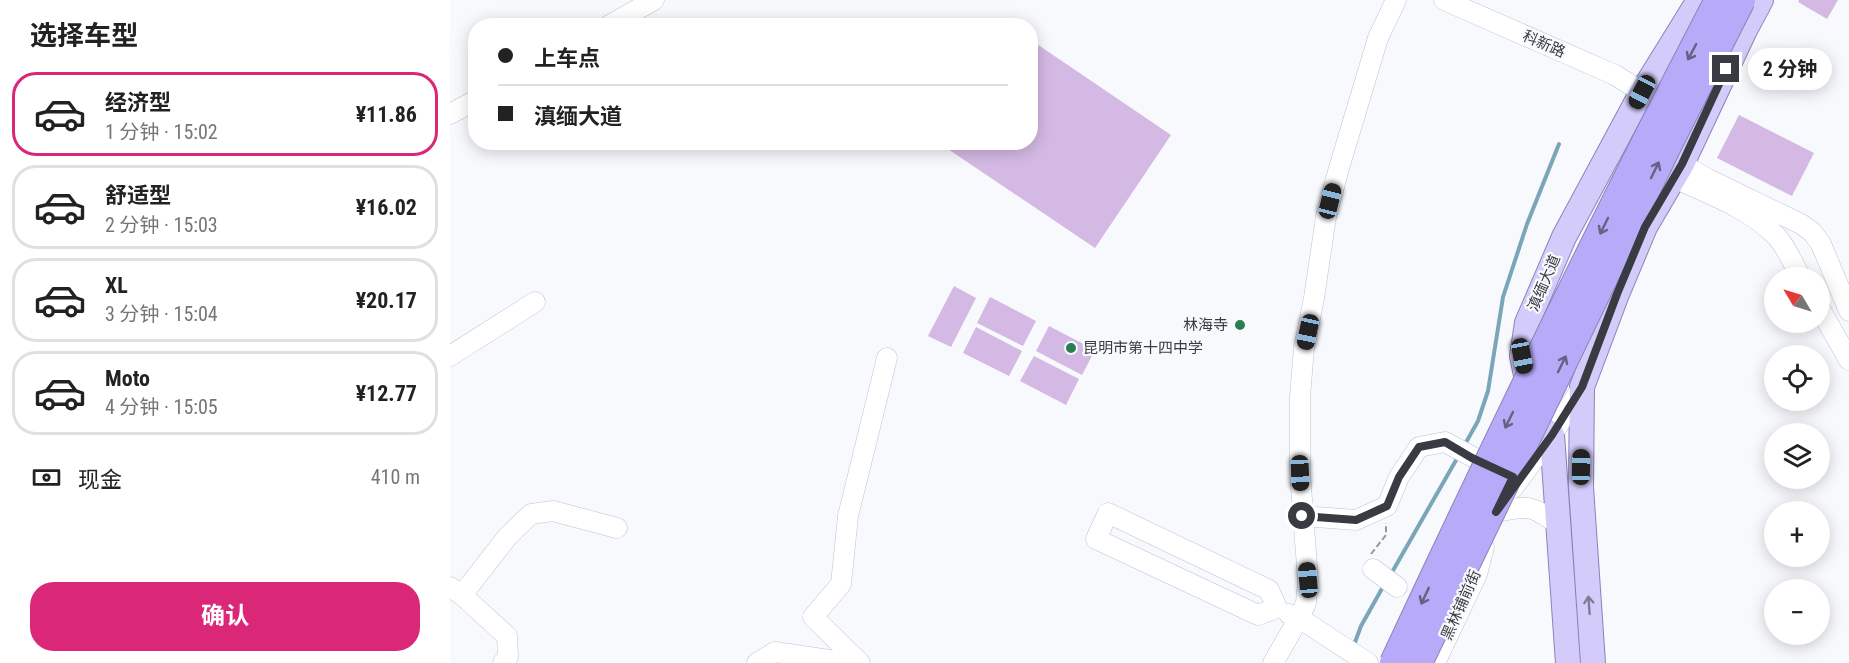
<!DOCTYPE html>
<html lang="zh">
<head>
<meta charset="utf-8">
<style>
  body { margin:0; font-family:"Roboto Condensed","Noto Sans SC",sans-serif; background:#f6f6f6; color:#222; height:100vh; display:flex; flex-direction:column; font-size:22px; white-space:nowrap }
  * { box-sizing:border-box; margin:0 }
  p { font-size:20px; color:#767676 }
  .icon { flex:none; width:33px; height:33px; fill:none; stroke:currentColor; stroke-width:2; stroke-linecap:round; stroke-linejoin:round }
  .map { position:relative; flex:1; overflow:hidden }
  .side { display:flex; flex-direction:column; background:#fff; width:450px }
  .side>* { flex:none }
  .guide { position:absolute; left:18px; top:18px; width:570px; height:132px; border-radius:24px; box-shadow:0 3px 15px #0003; display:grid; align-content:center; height:132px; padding:0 30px; background:#fff }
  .needle { width:39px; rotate:308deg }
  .buttons { position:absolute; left:1314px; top:267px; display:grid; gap:12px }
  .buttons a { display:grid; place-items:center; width:66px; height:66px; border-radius:50%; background:#fff; box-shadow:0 3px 15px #0003; font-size:30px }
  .end { position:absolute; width:27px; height:27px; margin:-14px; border:8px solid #383b42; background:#fff; box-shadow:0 0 0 3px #fff }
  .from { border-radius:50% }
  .bubble { position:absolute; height:42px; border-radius:21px; background:#fff; box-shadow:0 3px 15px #0003; font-size:20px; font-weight:700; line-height:42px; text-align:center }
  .car { position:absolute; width:18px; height:36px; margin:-18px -9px; border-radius:8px; box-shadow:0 0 4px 2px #0007; background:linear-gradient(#222 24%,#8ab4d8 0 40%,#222 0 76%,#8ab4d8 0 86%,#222 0) }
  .guide b { display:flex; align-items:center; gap:21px; height:57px; font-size:22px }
  .guide b+b { border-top:2px solid #e0e0e0 }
  .guide i { width:15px; height:15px; background:#222 }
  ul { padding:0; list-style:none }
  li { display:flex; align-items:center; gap:18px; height:84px; margin:0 12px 9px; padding:0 18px; border:3px solid #e0e0e0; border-radius:24px }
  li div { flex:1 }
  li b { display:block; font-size:22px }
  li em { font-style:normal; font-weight:700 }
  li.on { border-color:#db2777 }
  li>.icon { width:54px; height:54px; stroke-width:1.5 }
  h2 { padding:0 30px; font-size:27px; line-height:72px }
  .pay { display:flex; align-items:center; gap:15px; height:66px; padding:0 30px; font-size:22px }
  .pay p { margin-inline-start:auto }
  .action { display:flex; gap:12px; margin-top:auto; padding:12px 30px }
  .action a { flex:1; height:69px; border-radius:24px; background:#db2777; color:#fff; font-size:24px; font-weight:700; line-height:69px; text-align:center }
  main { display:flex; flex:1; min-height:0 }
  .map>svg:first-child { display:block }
  .green { fill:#d4b9e4 }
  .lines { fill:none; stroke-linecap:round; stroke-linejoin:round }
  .stream { stroke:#7ba6b8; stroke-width:4 }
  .minor-casing { stroke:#bbc3d5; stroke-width:21 }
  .major-casing { stroke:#8a83b9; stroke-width:26 }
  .path { stroke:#95979d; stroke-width:2; stroke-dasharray:6 3; stroke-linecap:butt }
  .minor { stroke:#fff; stroke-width:20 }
  .major { stroke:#d3ccfb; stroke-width:24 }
  .highway-bridge-casing { stroke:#8a83b9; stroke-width:30; stroke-linecap:butt }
  .highway-bridge { stroke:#b6aaf9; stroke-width:28 }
  .oneway { stroke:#646282 }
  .oneway2 { stroke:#7e7c95 }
  .route { stroke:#383b42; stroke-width:8 }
  .poi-dot { fill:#287f52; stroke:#f7f9fd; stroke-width:2 }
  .labels { text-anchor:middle; stroke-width:4.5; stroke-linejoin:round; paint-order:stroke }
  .street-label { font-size:15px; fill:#383b42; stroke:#f7f9fd }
  .poi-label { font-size:15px; fill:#383b42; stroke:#f7f9fd; text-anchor:end }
</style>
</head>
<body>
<main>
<section class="side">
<h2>选择车型</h2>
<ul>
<li class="on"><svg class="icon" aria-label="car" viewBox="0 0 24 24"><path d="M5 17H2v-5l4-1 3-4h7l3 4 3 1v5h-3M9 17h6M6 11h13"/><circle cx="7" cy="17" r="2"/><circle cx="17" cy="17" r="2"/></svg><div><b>经济型</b><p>1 分钟 · 15:02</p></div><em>¥11.86</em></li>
<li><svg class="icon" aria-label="car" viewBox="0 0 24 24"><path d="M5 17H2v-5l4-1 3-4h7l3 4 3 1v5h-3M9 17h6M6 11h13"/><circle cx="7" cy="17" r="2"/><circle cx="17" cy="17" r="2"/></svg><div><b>舒适型</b><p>2 分钟 · 15:03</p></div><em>¥16.02</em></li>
<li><svg class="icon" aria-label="car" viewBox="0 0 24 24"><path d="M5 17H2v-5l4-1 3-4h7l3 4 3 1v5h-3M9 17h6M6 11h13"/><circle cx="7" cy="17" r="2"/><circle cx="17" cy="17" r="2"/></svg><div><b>XL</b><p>3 分钟 · 15:04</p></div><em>¥20.17</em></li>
<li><svg class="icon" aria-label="car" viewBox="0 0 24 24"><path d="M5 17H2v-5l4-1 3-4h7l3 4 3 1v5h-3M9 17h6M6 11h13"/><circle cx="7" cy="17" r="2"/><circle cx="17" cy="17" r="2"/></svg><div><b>Moto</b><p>4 分钟 · 15:05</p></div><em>¥12.77</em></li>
</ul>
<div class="pay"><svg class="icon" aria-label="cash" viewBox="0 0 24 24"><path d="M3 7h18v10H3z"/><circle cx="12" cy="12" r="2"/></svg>现金<p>410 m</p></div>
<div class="action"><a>确认</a></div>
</section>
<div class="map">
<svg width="1399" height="663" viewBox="0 0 1399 663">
  <rect width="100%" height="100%" fill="#f7f9fd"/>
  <g class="green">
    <path d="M 1349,0 L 1388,0 L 1377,19 L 1348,2 Z"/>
    <path d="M 581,40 L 721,135 L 645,248 L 489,143 L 580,142 Z"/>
    <path d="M 1289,115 L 1364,153 L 1342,196 L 1267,158 Z"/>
    <path d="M 504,286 L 526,298 L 501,347 L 478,336 Z"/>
    <path d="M 540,297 L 586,321 L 573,346 L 527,323 Z"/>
    <path d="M 599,326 L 645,350 L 632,375 L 586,351 Z"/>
    <path d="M 526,327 L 572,351 L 559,376 L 513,353 Z"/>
    <path d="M 584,356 L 629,379 L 616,405 L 570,381 Z"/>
  </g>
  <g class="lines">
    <g class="stream">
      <path d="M 1014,446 L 1028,421 L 1038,391 L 1053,297 L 1077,224 L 1109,144"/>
      <path d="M 941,574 L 1009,455"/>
      <path d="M 904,645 L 911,626 L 934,585"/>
    </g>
    <defs>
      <g id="minor">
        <path d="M 994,0 L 1165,75 L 1192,92"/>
        <path d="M 158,26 L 204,0"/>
        <path d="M 0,114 L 26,100"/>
        <path d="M 1232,164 L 1258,179 L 1351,224 L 1362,232 L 1371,244 L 1399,311"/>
        <path d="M 1224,178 C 1259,194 1301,209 1328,238 C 1337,249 1344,265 1351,278"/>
        <path d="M 1370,309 L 1399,360"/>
        <path d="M 0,356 L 85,302"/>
        <path d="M 1063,488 L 1102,435 L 1132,387"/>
        <path d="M 1046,512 C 1079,505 1082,505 1110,526"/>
        <path d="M 658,513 L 819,590 L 827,608 L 808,615 L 646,539 Z"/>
        <path d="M 852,516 L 906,520 L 937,506 L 949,477 L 969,447 L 995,442 L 1047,470"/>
        <path d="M 923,569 L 947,587"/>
        <path d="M 0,587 L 12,595 L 57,636 L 58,657 L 53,663"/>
        <path d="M 12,595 L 58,536 L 81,514 L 103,511 L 167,528"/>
        <path d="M 839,614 L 849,618 L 918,663"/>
        <path d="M 307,663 L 325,652 L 399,663"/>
        <path d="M 410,663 L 363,617 L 391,584 L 398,516 L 437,358"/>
        <path d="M 823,663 L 849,618 L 856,603 L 858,580 L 850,473 L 850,397 L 854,348 L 864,298 L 876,217 L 889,168 L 928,38 L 946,0"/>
        <path d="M 985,663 L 1027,574 L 1034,547"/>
      </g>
      <g id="major">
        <path d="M 1118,663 L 1102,435 L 1086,423 L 1072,356 L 1077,323 L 1114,237 L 1192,92 L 1249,0"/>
        <path d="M 1143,663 L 1131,487 L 1132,387 L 1167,294 L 1195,227 L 1232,164 L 1295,30 L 1311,0"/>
      </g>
    </defs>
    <use href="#minor" class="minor-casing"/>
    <use href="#major" class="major-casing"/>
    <path class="path" d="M 921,554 L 936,535 L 936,523"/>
    <use href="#minor" class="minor"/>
    <use href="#major" class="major"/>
    <defs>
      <g id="highway-bridge">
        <path d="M 944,663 C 1048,440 1155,218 1269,0"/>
        <path d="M 968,663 L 1218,144 L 1291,0"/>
      </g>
    </defs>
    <use href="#highway-bridge" class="highway-bridge-casing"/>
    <use href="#highway-bridge" class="highway-bridge"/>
  </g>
  <defs><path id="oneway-shaft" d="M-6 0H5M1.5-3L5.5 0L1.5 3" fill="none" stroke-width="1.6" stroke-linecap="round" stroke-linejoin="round" transform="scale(1.5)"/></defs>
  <g class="oneway">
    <use href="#oneway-shaft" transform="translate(1242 52) rotate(118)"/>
    <use href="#oneway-shaft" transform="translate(1205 170) rotate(-64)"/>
    <use href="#oneway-shaft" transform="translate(1154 226) rotate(116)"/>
    <use href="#oneway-shaft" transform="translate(1112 364) rotate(-64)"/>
    <use href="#oneway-shaft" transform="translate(1059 420) rotate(116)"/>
    <use href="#oneway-shaft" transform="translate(975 596) rotate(115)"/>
  </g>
  <use class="oneway2" href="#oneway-shaft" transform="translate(1139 605) rotate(-94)"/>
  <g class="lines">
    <path class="route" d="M 852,516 L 906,520 L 937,506 L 949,477 L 969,447 L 995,442 L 1022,458 L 1063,477 L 1046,512 L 1102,435 L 1132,387 L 1167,294 L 1195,227 L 1232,164 L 1276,69"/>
  </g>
  <g class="poi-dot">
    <circle cx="790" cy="325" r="6"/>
    <circle cx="621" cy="348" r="6"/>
  </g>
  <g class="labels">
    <g class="street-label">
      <text transform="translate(1094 44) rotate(24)" y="5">科新路</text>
      <text transform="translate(1094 283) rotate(-67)" y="5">滇缅大道</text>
      <text transform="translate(1011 605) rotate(-66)" y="5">黑林铺前街</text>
    </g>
    <g class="poi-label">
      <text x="778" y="330">林海寺</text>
      <text x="633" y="353" text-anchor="start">昆明市第十四中学</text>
    </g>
  </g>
</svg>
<div class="buttons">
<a><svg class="needle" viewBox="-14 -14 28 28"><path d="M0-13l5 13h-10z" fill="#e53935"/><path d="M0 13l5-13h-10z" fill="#767676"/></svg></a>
<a><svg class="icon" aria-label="locate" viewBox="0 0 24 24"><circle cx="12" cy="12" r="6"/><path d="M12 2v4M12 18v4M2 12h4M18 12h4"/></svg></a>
<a><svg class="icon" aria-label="layers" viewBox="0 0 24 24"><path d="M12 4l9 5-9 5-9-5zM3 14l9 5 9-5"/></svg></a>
<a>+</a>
<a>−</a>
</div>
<i class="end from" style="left:852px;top:516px"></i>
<i class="end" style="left:1276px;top:69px"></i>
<div class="bubble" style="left:1298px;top:48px;width:84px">2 分钟</div>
<i class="car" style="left:1192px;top:92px;rotate:208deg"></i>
<i class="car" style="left:880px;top:201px;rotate:14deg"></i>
<i class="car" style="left:858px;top:332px;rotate:192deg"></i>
<i class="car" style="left:1072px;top:356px;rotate:169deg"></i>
<i class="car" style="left:1131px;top:467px;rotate:1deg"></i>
<i class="car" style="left:850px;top:473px;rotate:178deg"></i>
<i class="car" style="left:858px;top:580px;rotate:355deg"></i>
<div class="guide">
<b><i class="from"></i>上车点</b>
<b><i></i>滇缅大道</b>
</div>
</div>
</main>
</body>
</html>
